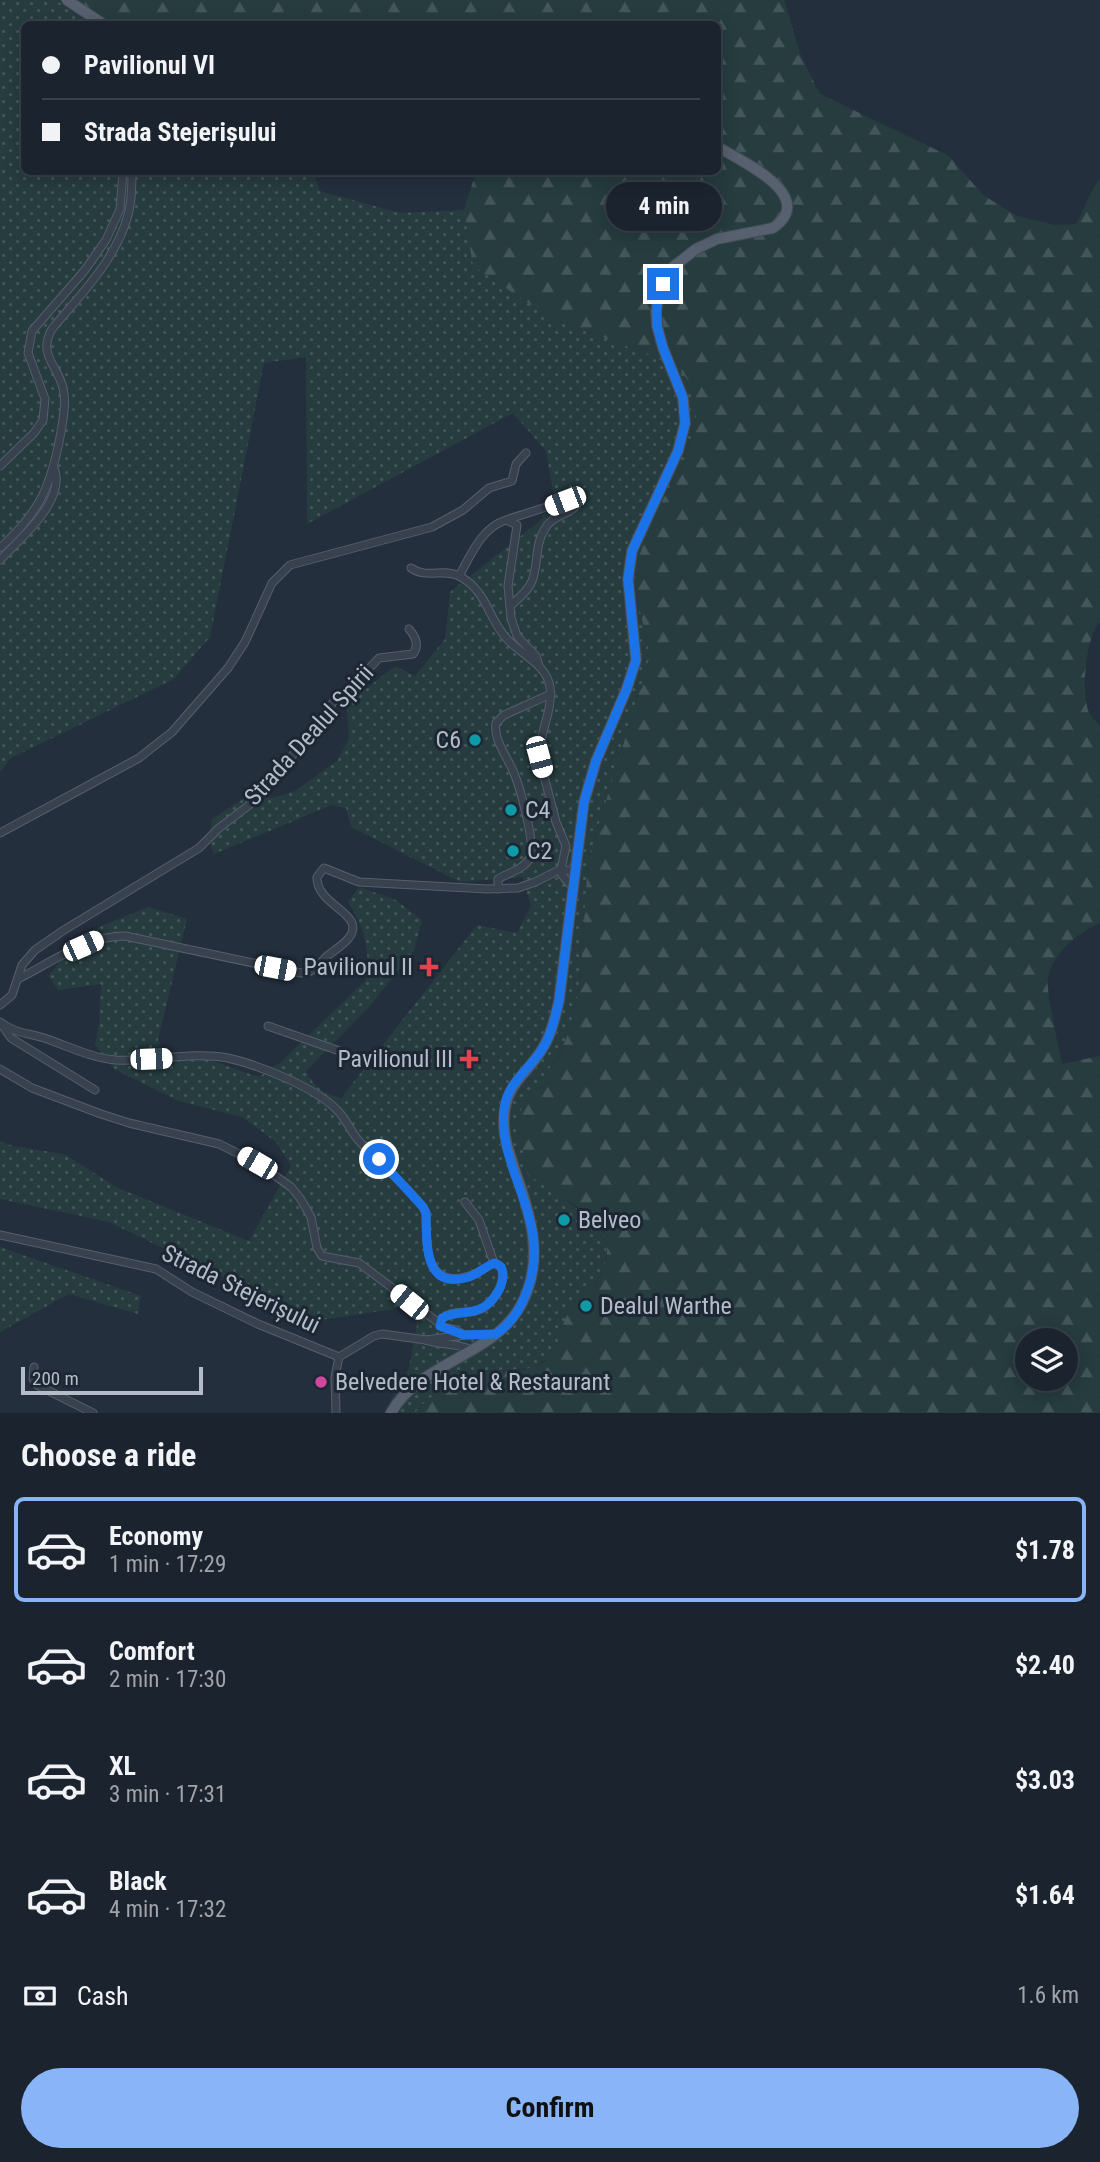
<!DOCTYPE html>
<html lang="en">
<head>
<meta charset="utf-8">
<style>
  body { margin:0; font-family:"Roboto Condensed",sans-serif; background:#242b36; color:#f1f3f6; height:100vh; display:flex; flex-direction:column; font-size:26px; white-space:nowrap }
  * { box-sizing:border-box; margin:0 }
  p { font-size:23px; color:#a0a4aa }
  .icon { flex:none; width:38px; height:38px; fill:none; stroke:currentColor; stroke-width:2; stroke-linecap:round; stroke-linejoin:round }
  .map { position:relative; height:1413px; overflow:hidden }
  .sheet { display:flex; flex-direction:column; background:#1b232e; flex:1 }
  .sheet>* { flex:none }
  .guide { position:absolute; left:21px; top:21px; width:700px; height:154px; border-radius:10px; box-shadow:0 4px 18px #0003,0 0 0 2px #39404a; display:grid; align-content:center; height:154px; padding:0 21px; background:#1b232e }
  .controls { position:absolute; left:1015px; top:1328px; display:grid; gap:14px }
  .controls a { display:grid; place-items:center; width:63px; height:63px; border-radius:50%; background:#1b232e; box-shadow:0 4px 18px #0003,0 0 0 2px #39404a; font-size:35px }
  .scale { position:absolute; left:21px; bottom:18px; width:182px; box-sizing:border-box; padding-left:7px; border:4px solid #b4bcc9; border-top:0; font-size:19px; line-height:24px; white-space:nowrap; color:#b4bcc9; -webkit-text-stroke:5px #1d2633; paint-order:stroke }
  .end { position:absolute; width:32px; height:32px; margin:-16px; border:9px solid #1a73e8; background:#fff; box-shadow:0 0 0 4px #fff }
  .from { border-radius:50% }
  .bubble { position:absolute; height:49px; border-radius:24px; background:#1b232e; box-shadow:0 4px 18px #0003,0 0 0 2px #39404a; font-size:23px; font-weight:700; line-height:49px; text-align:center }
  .car { position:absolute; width:21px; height:42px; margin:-21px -10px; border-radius:9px; box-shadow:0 0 5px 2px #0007; background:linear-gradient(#fff 24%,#345 0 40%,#fff 0 76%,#345 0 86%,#fff 0) }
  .guide b { display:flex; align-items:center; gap:24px; height:66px; font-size:26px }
  .guide b+b { border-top:2px solid #39404a }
  .guide i { width:18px; height:18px; background:#f1f3f6 }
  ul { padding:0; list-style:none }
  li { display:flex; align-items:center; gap:21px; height:105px; margin:0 14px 10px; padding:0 7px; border:4px solid transparent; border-radius:10px }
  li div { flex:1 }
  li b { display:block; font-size:26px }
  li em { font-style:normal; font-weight:700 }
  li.on { border-color:#8ab4f8 }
  li>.icon { width:63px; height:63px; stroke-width:1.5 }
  h2 { padding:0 21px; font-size:32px; line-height:84px }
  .pay { display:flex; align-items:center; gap:18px; height:77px; padding:0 21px; font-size:26px }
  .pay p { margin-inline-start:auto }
  .button { display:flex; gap:14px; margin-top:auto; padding:14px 21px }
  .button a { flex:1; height:80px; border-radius:42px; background:#8ab4f8; color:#111; font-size:28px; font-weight:700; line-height:80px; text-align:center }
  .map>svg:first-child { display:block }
  .grass { fill:url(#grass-dots) }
  .forest { fill:url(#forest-firs); fill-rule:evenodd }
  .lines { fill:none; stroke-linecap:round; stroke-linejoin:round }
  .minor-casing { stroke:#565f6c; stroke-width:9 }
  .primary-casing { stroke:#414a57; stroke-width:12 }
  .minor { stroke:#38414e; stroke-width:7 }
  .primary { stroke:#56606e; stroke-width:10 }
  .route { stroke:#1a73e8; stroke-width:9 }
  .culture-dot { fill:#0f9aa8; stroke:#1d2633; stroke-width:2.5 }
  .health-dot { fill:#e0444e; stroke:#1d2633; stroke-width:2.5 }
  .hotel-dot { fill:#d1479c; stroke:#1d2633; stroke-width:2.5 }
  .labels { text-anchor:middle; stroke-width:6; stroke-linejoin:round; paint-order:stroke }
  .street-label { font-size:24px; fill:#b4bcc9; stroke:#1d2633 }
  .poi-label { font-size:24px; fill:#b4bcc9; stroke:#1d2633; text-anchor:start }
</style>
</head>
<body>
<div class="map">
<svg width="1100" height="1413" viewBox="0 0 1100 1413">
  <defs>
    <pattern id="grass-dots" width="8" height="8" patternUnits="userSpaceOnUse" patternTransform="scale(1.75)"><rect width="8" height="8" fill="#263c3f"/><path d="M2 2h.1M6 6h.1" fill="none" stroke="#435659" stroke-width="1.8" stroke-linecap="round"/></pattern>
    <pattern id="forest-firs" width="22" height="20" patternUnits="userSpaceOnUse" patternTransform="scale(1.75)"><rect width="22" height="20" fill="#263c3f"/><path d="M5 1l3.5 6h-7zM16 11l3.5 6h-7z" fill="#435659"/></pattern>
  </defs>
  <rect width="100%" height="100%" fill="#242f3e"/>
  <g class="grass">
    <path d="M 0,0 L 56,0 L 90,24 L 24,24 L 24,172 L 313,172 L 320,191 L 400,213 L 464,210 L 474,266 L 552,319 L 654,356 L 682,373 L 688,380 L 698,410 L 686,457 L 651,521 L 636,591 L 650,657 L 588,860 L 580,982 L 571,1027 L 559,1054 L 545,1075 L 564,1198 L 601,1228 L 607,1241 L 605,1266 L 593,1288 L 570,1311 L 553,1355 L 533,1368 L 494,1371 L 421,1405 L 415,1413 L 384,1413 L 409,1368 L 417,1325 L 408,1307 L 320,1320 L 258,1294 L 109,1222 L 0,1199 L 0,1141 L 13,1146 L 64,1154 L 118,1188 L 249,1241 L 291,1166 L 276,1142 L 242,1117 L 179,1101 L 114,1069 L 95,1045 L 99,1024 L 101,984 L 58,990 L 48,976 L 85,933 L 148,907 L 187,919 L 158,1040 L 165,1053 L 204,1058 L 259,1077 L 281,1062 L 365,981 C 372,953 364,926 348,902 L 359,887 L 396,900 L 422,920 L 414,951 L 369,1007 L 306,1071 C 313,1087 325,1094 341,1098 L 477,925 L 517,933 L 531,906 L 522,877 L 460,882 L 351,827 L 346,808 L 332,805 L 214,854 C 208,842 209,832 212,819 L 251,794 L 272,798 L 295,791 L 337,761 L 349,738 L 347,704 L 395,666 L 415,676 L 445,639 L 450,592 L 541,520 L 554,496 L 546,451 L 513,413 L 307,524 L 306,357 L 264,363 L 210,637 L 174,679 L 11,758 L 0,772 Z"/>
    <path d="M 0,1247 L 141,1296 L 138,1314 L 69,1294 L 0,1332 Z"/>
  </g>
  <path class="forest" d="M 56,0 L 784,0 L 801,56 L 820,94 L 949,156 L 983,195 L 1017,216 L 1055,225 L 1076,224 C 1085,210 1089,191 1100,179 L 1100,622 C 1085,637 1081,694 1089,713 C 1091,717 1097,722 1100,726 L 1100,923 C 1077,933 1054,952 1048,977 C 1045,988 1059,1049 1062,1064 L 1100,1056 L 1100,1413 L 415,1413 C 434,1389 468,1373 498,1371 C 509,1370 525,1371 535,1367 C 566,1352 555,1332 570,1310 C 576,1302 587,1296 593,1288 C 605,1272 613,1246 601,1228 C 588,1210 548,1188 528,1175 L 517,1124 L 524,1099 L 545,1075 L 559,1055 L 571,1027 L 580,982 L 588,860 L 650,657 L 636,591 L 638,560 L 651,521 L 686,458 L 698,410 L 688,380 L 682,373 L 654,356 L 552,319 L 473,266 L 464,210 L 476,172 L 718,172 L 718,24 L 90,24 ZM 1027,1340 L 1066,1340 L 1066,1379 L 1027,1379 Z"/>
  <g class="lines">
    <defs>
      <g id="minor">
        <path d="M 0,466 L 34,433 L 43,420 L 45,399 L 28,353 L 32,331 L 85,270 L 106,240 L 120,209 L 123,172"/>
        <path d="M 509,519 L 565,501 L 571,500 L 577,505 C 569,515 553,515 546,527 C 534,544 539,563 532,581 C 528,591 518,599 510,606"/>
        <path d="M 0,548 C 41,511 51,486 61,432 C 63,419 66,406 64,394 C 62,368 36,357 52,329 C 80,295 116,260 128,215 C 132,201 132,186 132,172"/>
        <path d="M 0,560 C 20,539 67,500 54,468"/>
        <path d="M 411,568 C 426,579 444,568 459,576 C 488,591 488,620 508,640 C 522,655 547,665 550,687 C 553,712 539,733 539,757 L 556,822 L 566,846 L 561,869"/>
        <path d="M 459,576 C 471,555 481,528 506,520 L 517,525 L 508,586 L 511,618 L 517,636 L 536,656 L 539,666"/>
        <path d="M 0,833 L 139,758 L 172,732 L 228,668 L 245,642 L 272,583 L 290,565 L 432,527 L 463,510 L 489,488 L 512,481 L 516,464 L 526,453"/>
        <path d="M 561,869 L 562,875 L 573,888"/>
        <path d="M 498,889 L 498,879 C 508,873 524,869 530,858 C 536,844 520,788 514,773 C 508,758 493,740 496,723 L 504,715 L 551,694"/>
        <path d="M 18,979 C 52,962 86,936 125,936 L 301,973 L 309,972 C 316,968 321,963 326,957 C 333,951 342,946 348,939 C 369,913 316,907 317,877 L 324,868 L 359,882 L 487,889 L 518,888 L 535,882 L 561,869 L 574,872"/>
        <path d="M 0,1005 L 12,995 L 22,965 L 35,950 L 64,930 L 199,848 L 219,828 L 248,806 L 312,733 L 334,701 L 351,688 L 379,658 L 413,654 C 419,646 416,637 409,629"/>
        <path d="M 0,1022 C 13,1033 29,1033 44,1038 C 68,1046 91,1058 116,1060 C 153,1062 191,1051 228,1058 C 259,1065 317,1088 338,1111 C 347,1120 351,1133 360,1142 C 380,1164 404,1183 423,1207 L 426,1213 C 427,1243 423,1290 469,1276 C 478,1274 485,1267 494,1263 L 501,1267 C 507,1284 492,1307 475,1311 C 461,1314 448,1309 439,1323"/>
        <path d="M 2,1025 L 11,1038 L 95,1090"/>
        <path d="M 268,1026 L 348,1054"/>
        <path d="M 0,1069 L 32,1088 L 101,1114 L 129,1123 L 219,1144 L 257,1163 L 291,1187 L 300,1198 L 311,1217 L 317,1248 L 322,1256 L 359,1263 L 439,1323 L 442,1327 L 456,1330 L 464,1335"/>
        <path d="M 465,1202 L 479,1220 L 494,1263"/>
        <path d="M 0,1235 L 156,1269 L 192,1292 L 258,1324 L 339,1357 L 374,1336 L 382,1334 L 426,1340 L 464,1335 L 496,1334"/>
        <path d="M 426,1340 C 442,1346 456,1342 471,1350"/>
        <path d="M 34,1367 L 33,1379 L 37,1385 L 93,1413"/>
        <path d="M 336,1413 L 335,1377 L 339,1357"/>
      </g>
      <g id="primary">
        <path d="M 67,0 L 103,24"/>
        <path d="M 391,1413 C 420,1361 493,1357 521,1305 C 545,1261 531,1215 515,1171 C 510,1154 503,1138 504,1119 C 505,1085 524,1077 541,1051 C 551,1036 555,1018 559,1001 L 584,802 L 596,761 L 627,688 L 636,660 L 628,579 L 632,551 L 678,451 L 685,423 L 683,398 L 663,348 L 657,326 L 656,312 L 659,293 L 673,267 L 696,249 L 717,239 L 773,228 C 819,196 741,161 718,147"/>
      </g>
    </defs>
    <use href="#minor" class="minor-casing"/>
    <use href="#primary" class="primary-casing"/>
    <use href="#minor" class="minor"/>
    <use href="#primary" class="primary"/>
  </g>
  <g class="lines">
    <path class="route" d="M 379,1159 L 423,1207 L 426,1213 C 427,1243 423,1291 469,1277 C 478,1274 485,1267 494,1263 C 500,1265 503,1267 503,1275 C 503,1290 489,1308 474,1311 C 461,1314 453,1312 442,1318 L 440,1326 L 464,1335 L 496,1334 C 511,1324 521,1308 527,1291 C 554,1221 497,1172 504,1109 C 507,1084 528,1070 541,1051 C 551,1036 555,1018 559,1001 L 584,802 L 596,761 L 627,688 L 636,660 L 628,579 L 632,551 L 678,451 L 685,424 L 683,398 L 663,348 L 657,326 L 657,302 L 663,284"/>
  </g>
  <g class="culture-dot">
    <circle cx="475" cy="740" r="7"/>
    <circle cx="511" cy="810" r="7"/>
    <circle cx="513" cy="851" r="7"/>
    <circle cx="564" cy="1220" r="7"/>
    <circle cx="586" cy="1306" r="7"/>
  </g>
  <g class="health-dot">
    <path d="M425.5 956.5h7v7h7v7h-7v7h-7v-7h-7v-7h7z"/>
    <path d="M465.5 1048.5h7v7h7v7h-7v7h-7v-7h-7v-7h7z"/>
  </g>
  <circle class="hotel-dot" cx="321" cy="1382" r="7"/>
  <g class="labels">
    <g class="street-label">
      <text transform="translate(309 735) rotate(-48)" y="8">Strada Dealul Spirii</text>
      <text transform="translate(241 1289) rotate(26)" y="8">Strada Stejerișului</text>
    </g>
    <g class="poi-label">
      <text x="461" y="748" text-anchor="end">C6</text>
      <text x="525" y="818">C4</text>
      <text x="527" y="859">C2</text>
      <text x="413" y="975" text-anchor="end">Pavilionul II</text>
      <text x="453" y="1067" text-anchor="end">Pavilionul III</text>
      <text x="578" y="1228">Belveo</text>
      <text x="600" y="1314">Dealul Warthe</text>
      <text x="335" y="1390">Belvedere Hotel &amp; Restaurant</text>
    </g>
  </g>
</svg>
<div class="controls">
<a><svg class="icon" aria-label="layers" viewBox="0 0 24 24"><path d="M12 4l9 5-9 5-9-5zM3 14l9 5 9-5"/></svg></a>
</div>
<div class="scale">200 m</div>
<i class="end from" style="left:379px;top:1159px"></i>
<i class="end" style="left:663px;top:284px"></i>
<div class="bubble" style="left:606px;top:182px;width:116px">4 min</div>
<i class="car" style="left:565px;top:501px;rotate:249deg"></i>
<i class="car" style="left:539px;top:757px;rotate:165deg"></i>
<i class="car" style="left:83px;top:946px;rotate:66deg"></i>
<i class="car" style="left:275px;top:968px;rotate:101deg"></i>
<i class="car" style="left:151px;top:1059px;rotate:88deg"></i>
<i class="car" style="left:257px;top:1163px;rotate:300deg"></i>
<i class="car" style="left:409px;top:1302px;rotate:309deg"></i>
<div class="guide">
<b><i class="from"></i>Pavilionul VI</b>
<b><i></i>Strada Stejerișului</b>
</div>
</div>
<section class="sheet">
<h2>Choose a ride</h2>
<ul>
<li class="on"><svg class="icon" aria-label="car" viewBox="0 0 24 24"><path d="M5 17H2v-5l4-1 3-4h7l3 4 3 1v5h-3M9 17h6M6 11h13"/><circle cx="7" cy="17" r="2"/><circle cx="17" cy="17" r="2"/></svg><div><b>Economy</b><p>1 min · 17:29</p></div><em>$1.78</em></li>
<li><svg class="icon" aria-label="car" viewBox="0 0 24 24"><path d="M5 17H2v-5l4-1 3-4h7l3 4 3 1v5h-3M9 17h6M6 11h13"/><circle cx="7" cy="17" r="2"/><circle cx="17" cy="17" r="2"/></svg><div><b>Comfort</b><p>2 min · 17:30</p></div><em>$2.40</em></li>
<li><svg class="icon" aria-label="car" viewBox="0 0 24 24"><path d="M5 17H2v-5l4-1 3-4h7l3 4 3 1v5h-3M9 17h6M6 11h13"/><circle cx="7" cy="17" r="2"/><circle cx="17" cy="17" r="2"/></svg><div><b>XL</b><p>3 min · 17:31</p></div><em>$3.03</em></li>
<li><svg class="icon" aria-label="car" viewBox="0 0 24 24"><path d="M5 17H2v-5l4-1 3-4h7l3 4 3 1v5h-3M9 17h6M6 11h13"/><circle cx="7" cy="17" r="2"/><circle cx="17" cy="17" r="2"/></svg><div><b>Black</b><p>4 min · 17:32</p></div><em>$1.64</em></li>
</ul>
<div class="pay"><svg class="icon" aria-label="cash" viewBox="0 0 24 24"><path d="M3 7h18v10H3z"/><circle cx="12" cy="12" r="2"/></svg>Cash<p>1.6 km</p></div>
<div class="button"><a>Confirm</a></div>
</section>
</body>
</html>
